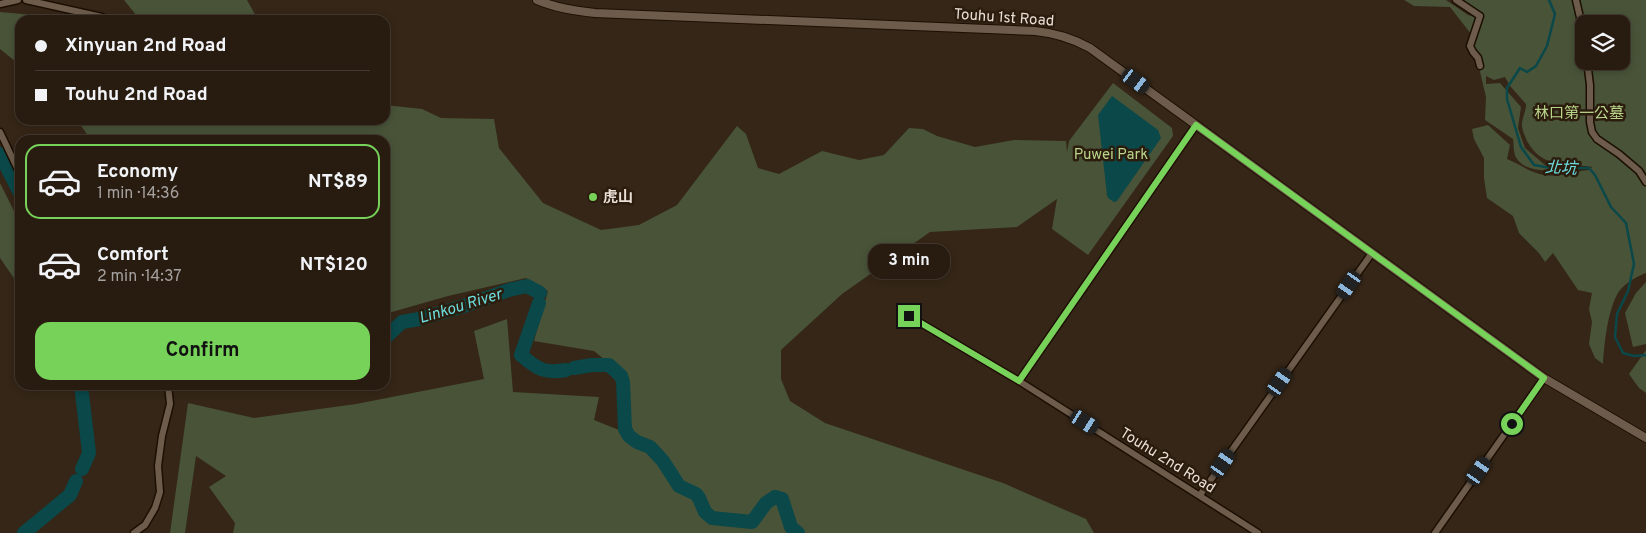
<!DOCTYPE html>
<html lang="en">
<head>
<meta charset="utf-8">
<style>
  body { margin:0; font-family:Overpass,"Noto Sans TC",sans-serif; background:#34291f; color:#f1f3f6; height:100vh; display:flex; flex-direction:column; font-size:19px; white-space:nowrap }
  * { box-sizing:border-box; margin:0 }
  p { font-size:16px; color:#a5a19f }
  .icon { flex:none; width:28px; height:28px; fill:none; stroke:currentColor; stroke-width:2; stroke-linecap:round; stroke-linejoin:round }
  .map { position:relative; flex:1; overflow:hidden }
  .side { position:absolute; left:15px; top:135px; width:375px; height:255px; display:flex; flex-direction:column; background:#281c11; border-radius:15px; box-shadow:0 2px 8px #0003,0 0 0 1px #443a31 }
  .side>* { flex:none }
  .guide { position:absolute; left:15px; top:15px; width:375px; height:110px; border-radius:15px; box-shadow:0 2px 8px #0003,0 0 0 1px #443a31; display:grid; align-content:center; height:110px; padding:0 20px; background:#281c11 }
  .tools { position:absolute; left:1575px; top:15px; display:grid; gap:10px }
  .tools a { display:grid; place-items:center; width:55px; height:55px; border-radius:10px; background:#281c11; box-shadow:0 2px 8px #0003,0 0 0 1px #443a31; font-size:25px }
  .end { position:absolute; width:22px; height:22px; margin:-11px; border:6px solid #77d259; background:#111; box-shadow:0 0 0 2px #111 }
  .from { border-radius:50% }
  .bubble { position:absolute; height:35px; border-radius:15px; background:#281c11; box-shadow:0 2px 8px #0003,0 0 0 1px #443a31; font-size:16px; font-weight:700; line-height:35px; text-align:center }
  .car { position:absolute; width:15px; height:30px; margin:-15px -8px; border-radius:6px; box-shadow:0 0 4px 1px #0007; background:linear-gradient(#222 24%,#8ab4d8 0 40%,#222 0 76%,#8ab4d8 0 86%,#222 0) }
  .guide b { display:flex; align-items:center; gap:18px; height:48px; font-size:19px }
  .guide b+b { border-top:1px solid #443a31 }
  .guide i { width:12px; height:12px; background:#f1f3f6 }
  ul { padding:9px 0 0; list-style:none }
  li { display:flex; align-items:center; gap:15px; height:75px; margin:0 10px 8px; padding:0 10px; border:2px solid transparent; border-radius:15px }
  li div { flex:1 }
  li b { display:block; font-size:19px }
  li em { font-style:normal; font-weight:700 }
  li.selected { border-color:#77d259 }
  li>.icon { width:45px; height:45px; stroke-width:1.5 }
  .cta { display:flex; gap:10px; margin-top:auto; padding:10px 20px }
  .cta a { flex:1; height:58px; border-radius:15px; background:#77d259; color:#111; font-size:20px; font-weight:700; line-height:58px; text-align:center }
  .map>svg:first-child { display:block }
  .green { fill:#485338; fill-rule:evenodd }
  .water { fill:#0a4849 }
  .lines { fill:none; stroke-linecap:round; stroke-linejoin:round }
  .stream { stroke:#0a4849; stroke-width:2.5 }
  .river { stroke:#0a4849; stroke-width:14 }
  .minor-casing { stroke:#1c0f02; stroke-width:9 }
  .tertiary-casing { stroke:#1c0f02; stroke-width:10 }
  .minor { stroke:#6d5c4b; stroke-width:6 }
  .tertiary { stroke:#6d5c4b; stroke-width:8 }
  .route { stroke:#77d259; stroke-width:6 }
  .poi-dot { fill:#77d259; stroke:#2b1c0d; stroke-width:2 }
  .labels { text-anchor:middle; stroke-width:5; stroke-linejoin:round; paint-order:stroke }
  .street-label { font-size:15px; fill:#eadfd6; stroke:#2b1c0d }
  .park-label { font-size:15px; fill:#b9d58b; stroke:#2b1c0d }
  .poi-label { font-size:15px; font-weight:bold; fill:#eadfd6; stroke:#2b1c0d; text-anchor:start }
  .water-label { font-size:16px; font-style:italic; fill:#6cddde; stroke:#2b1c0d }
</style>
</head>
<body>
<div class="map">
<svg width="1646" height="533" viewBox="0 0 1646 533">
  <rect width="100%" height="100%" fill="#352617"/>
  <g class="green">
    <path d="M 124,0 L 247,0 L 258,20 L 140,20 Z"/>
    <path d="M 1404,0 L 1446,0 L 1468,15 L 1475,17 L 1475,10 L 1460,0 L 1646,0 L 1646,273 C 1636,277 1627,282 1620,290 C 1608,306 1604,345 1603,364 L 1595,358 L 1589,344 L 1592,322 L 1589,309 L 1592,293 L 1578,290 L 1553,253 L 1545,262 L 1539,253 L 1519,233 L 1513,216 L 1487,198 L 1484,178 L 1484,158 L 1474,139 L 1472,129 L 1488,125 L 1510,145 L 1507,159 C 1520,164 1530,173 1544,175 C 1559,177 1574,171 1589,170 L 1592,167 C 1566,162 1543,170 1527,141 C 1525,136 1521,128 1522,123 C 1523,116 1526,111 1526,104 L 1510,86 L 1505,77 L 1494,80 L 1486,76 L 1486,84 L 1500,83 L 1521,107 L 1518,128 L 1525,148 L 1545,165 L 1582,168 C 1563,170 1529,176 1517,159 C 1513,154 1514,145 1513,139 L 1485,120 L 1486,97 L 1471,34 L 1450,7 L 1414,6 ZM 1584,24 L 1621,24 L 1621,61 L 1584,61 Z"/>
    <path d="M 0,12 L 92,20 L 20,20 L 20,65 L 0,49 Z"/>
    <path d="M 1113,83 L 1172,128 L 1173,136 L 1088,255 L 1052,229 L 1057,199 L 1017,227 L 930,232 L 842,294 L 781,350 L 781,379 L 790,401 L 825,423 L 1003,483 L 1086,519 L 1094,533 L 233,533 L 235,523 L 209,487 L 226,476 L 196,456 L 185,533 L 170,533 L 188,403 L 254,418 L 356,404 L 484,379 L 474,331 L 507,319 L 513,392 L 599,397 L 594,420 L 619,430 L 627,378 L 594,351 L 534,341 L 548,291 L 526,278 L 448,296 L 385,314 L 385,140 L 91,140 L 77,120 L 385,120 L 385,105 L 422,109 L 441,118 L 494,119 L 499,148 L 543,203 L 601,230 L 639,225 L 677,205 L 737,126 L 746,134 L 758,168 L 779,174 L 822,151 L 859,160 L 884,155 L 909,128 L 923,129 L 937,136 L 975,147 L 1014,140 L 1066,141 L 1067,152 L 1069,141 Z"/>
    <path d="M 0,183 L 20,223 L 20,287 L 0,258 Z"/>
    <path d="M 1646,282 L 1646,344 L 1633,347 L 1625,313 L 1636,293 Z"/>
    <path d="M 1646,350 L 1646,393 L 1639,388 L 1629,374 Z"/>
  </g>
  <path class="water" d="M 1112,96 L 1158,130 L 1161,138 L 1117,201 L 1114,202 L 1108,198 L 1107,195 L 1098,115 Z"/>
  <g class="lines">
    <path class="stream" d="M 1549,0 L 1555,14 L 1547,46 L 1536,66 L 1527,72 L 1520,68 L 1507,88 L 1507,99 L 1521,147 L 1534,165 L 1551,168 L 1589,168 L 1595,175 L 1611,207 L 1626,223 L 1634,264 L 1628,291 L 1617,314 L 1615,337 L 1623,353 L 1634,356 L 1646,355"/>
    <g class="river">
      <path d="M 0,154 L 20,193"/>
      <path d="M 539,303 L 521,355 C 537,369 545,374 566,370"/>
      <path d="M 385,338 L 402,322 L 419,319 L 464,306 L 509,290 L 527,286 L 540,293"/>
      <path d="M 574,368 L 592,365 L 609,365 L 621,376 L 623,382 L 625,429 L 629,436 L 637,442 L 650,447 L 663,461 L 679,486 L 696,494 L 699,498 L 705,512 L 712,518 L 752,522 L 766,503 L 775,497 L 782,499 L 791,527 L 798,533"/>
      <path d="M 81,385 L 89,453 L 82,469"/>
      <path d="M 24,533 L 70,495 L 76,481"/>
    </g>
    <defs>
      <g id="minor">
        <path d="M 26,0 L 102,17"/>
        <path d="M 1456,0 L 1480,16 L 1470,46 L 1473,52 L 1478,58 L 1480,66"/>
        <path d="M 1576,0 L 1584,35"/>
        <path d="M 0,4 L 18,0"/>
        <path d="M 1587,61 L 1590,85 L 1590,122 L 1592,132 L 1597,139 L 1619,154 L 1639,171 L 1646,182"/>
        <path d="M 0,132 L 20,174"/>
        <path d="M 909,316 L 1019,381 L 1258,533"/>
        <path d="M 1019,381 L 1196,125"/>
        <path d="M 1200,495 L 1372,253"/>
        <path d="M 134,533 L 145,525 L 155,508 L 160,492 L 158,466 L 162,436 L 170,404 L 168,385"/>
        <path d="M 1435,533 L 1544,378"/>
      </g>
      <path id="tertiary" d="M 537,0 C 556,8 575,11 595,13 L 1035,31 C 1056,33 1072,38 1090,48 L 1544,378 L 1646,438"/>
    </defs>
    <use href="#minor" class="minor-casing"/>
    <use href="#tertiary" class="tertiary-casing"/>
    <use href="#minor" class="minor"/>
    <use href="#tertiary" class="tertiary"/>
  </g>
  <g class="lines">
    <path class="route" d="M 909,316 L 1019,381 L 1196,125 L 1544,378 L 1512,424"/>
  </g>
  <circle class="poi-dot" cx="593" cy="197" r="5"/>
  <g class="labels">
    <g class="street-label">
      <text transform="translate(1004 17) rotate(4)" y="5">Touhu 1st Road</text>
      <text transform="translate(1168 460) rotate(32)" y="5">Touhu 2nd Road</text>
    </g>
    <g class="park-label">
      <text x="1579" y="118">林口第一公墓</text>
      <text x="1111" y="159">Puwei Park</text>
    </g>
    <g class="poi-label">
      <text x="603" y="202">虎山</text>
    </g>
    <g class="water-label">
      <text transform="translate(1561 167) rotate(3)" y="6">北坑</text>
      <text transform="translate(460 305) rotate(-17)" y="6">Linkou River</text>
    </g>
  </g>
</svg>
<div class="tools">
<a><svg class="icon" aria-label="layers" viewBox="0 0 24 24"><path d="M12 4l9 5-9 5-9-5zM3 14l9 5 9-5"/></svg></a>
</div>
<i class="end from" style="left:1512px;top:424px"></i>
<i class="end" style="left:909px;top:316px"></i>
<div class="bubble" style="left:868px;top:244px;width:82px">3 min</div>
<i class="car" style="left:1136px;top:81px;rotate:126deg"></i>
<i class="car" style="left:1349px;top:285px;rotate:215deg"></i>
<i class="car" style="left:1280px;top:382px;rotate:35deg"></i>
<i class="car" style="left:1085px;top:422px;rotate:122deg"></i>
<i class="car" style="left:1223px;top:463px;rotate:35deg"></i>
<i class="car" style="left:1479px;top:471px;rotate:35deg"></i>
<div class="guide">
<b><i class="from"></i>Xinyuan 2nd Road</b>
<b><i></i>Touhu 2nd Road</b>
</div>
<section class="side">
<ul>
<li class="selected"><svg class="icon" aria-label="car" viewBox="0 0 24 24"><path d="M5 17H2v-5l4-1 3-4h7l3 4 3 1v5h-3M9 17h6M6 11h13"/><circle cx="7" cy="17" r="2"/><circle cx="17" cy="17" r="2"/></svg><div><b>Economy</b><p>1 min · 14:36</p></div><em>NT$89</em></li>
<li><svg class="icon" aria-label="car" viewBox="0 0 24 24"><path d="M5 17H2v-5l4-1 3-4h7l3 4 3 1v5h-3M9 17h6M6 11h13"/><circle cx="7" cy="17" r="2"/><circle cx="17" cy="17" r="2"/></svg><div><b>Comfort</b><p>2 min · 14:37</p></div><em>NT$120</em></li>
</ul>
<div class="cta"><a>Confirm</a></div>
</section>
</div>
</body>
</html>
